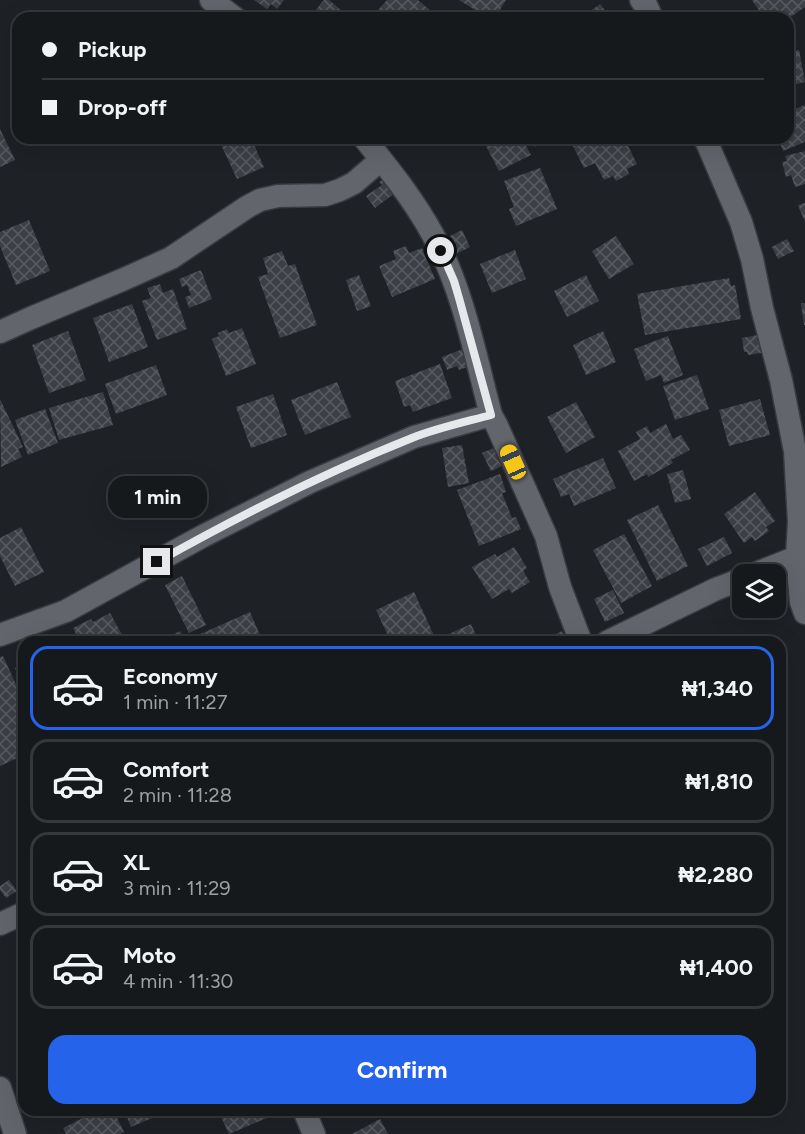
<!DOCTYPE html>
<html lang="en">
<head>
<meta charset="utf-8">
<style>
  body { margin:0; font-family:Figtree,sans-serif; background:#1f2225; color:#f1f3f6; height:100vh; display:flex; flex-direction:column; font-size:22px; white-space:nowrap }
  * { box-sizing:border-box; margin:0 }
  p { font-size:20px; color:#9ea0a3 }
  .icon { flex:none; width:33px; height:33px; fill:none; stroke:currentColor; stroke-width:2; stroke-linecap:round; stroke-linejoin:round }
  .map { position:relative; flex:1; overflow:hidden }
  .sheet { position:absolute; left:18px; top:636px; width:768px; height:480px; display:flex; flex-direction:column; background:#16191c; border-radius:18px; box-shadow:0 6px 24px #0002,0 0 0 2px #35383b }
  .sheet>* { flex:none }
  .hud { position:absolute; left:12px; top:12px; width:782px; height:132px; border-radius:18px; box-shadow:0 6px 24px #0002,0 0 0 2px #35383b; display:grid; align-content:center; height:132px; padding:0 30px; background:#16191c }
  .fabs { position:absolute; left:732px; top:564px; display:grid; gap:12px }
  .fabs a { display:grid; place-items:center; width:54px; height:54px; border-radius:12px; background:#16191c; box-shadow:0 6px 24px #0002,0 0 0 2px #35383b; font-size:30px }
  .end { position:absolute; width:27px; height:27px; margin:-14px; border:8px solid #e6e8ec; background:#111; box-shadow:0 0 0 3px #111 }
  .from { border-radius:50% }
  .bubble { position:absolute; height:42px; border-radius:18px; background:#16191c; box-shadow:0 6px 24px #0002,0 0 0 2px #35383b; font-size:20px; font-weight:700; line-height:42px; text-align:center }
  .car { position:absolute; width:18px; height:36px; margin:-18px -9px; border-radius:8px; box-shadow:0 0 4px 2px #0007; background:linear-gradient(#f5c518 24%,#345 0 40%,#f5c518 0 76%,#345 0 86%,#f5c518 0) }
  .hud b { display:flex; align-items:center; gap:21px; height:57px; font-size:22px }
  .hud b+b { border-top:2px solid #35383b }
  .hud i { width:15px; height:15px; background:#f1f3f6 }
  ul { padding:10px 0 0; list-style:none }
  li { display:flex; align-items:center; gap:18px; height:84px; margin:0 12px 9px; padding:0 18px; border:3px solid #35383b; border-radius:18px }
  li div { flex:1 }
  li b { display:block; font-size:22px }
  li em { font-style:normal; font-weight:700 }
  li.on { border-color:#2563eb }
  li>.icon { width:54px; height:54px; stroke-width:1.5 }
  .primary-button { display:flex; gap:12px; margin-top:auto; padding:12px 30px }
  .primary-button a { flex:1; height:69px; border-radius:18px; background:#2563eb; color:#fff; font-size:24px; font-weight:700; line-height:69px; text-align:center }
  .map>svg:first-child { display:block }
  .building { fill:url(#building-cross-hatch) }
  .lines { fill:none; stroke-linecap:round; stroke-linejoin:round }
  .minor-casing { stroke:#393b40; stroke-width:25 }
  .minor { stroke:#62666c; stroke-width:22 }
  .route { stroke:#e6e8ec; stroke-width:8 }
</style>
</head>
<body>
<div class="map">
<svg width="805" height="1134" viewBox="0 0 805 1134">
  <defs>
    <pattern id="building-cross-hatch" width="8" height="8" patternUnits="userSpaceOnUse" patternTransform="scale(1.5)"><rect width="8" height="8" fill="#3c3f45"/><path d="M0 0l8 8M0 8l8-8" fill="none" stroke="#585b60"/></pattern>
  </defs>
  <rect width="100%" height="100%" fill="#1e2126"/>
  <g class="building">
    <path d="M 254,0 L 284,0 L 277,9 L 271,4 L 267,9 Z"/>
    <path d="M 324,0 L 329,0 L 350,18 L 309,18 Z"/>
    <path d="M 387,0 L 418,0 L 434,14 L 431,18 L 383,18 L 376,12 Z"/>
    <path d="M 459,0 L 506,0 L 495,18 L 488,18 Z"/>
    <path d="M 752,0 L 805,0 L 805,7 L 789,18 L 764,18 Z"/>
    <path d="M 600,4 L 611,18 L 581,18 Z"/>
    <path d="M 799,50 L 805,82 L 788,86 L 788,52 Z"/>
    <path d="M 805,105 L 805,142 L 783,151 L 778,138 L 788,138 L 788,112 Z"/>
    <path d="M 0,129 L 15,160 L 0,167 Z"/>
    <path d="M 218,138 L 251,138 L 264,167 L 237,179 Z"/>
    <path d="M 487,138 L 522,138 L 531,155 L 499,171 L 483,140 Z"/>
    <path d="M 530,138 L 551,138 L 535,147 Z"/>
    <path d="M 589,138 L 624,138 L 637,164 L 627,169 L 629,174 L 616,181 L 613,176 L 604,180 L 595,163 L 584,168 L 573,146 Z"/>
    <path d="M 805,151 L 805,184 L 795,187 L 791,175 L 786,177 L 782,162 L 787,161 L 785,156 Z"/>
    <path d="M 540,168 L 557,209 L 516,226 L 509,209 L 514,207 L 504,181 Z"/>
    <path d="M 384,178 L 395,193 L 375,208 L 366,196 L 382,185 L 379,182 Z"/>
    <path d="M 805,203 L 805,222 L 798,205 Z"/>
    <path d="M 29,220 L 50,271 L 16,285 L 0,246 L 0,232 Z"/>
    <path d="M 462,230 L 470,247 L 456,254 L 448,237 Z"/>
    <path d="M 616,236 L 634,264 L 609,279 L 592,251 Z"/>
    <path d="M 787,239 L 794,251 L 778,259 L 772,247 Z"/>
    <path d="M 406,246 L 409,253 L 422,248 L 435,279 L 392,297 L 379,266 L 396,259 L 393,251 Z"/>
    <path d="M 515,250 L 526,279 L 492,293 L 480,264 Z"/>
    <path d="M 282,251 L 288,266 L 295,264 L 317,325 L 280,338 L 258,277 L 268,274 L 263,258 Z"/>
    <path d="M 201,270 L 212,299 L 189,308 L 185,297 L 191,295 L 187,285 L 182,287 L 179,279 Z"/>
    <path d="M 359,275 L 371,306 L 357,311 L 346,280 Z"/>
    <path d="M 586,275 L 599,301 L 567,317 L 554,291 Z"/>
    <path d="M 729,278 L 731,286 L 735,285 L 741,319 L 645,335 L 637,294 Z"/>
    <path d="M 160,284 L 163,293 L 173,289 L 187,329 L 157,340 L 142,301 L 151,298 L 147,288 Z"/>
    <path d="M 801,303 L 805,303 L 805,325 L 804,325 Z"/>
    <path d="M 132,304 L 148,347 L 109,362 L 93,318 Z"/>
    <path d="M 242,328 L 256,364 L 226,376 L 212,339 L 219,336 L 218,333 L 227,329 L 229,333 Z"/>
    <path d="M 68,331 L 86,380 L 49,393 L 32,345 Z"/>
    <path d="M 603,331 L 616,362 L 586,375 L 573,345 Z"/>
    <path d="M 763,334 L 767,352 L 748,355 L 747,352 L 744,352 L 742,338 Z"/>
    <path d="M 668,336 L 683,375 L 664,383 L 661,375 L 646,381 L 634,349 Z"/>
    <path d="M 463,349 L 470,366 L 459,370 L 457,366 L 447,370 L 442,357 Z"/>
    <path d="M 440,364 L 452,398 L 413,412 L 410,405 L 404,407 L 395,381 Z"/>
    <path d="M 156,365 L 167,395 L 116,414 L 105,384 Z"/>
    <path d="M 697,375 L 709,409 L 675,420 L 663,386 Z"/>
    <path d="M 337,382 L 351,417 L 305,435 L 291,400 Z"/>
    <path d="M 103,392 L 113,425 L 59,440 L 49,408 Z"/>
    <path d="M 273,394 L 287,435 L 251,448 L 236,407 Z"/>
    <path d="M 0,399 L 23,447 L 18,449 L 22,457 L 1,467 Z"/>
    <path d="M 760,399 L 770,435 L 729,446 L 719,410 Z"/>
    <path d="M 576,402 L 595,437 L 566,453 L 547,417 Z"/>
    <path d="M 45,409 L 58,443 L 28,455 L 15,420 Z"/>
    <path d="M 666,424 L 673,439 L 681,435 L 690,450 L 671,460 L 673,463 L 648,477 L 647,474 L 634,481 L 618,451 L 640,439 L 636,432 L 647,426 L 650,433 Z"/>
    <path d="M 462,445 L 469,483 L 448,487 L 442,448 Z"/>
    <path d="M 496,447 L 504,465 L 491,471 L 482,453 Z"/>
    <path d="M 603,458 L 616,488 L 574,506 L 569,494 L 561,497 L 553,479 Z"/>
    <path d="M 683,470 L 691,499 L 675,503 L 667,474 Z"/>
    <path d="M 500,474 L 506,492 L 502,493 L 512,518 L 516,517 L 521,529 L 479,546 L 457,490 Z"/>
    <path d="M 755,492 L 775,521 L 766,527 L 769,531 L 755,541 L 752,537 L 744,543 L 724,514 Z"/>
    <path d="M 658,505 L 688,566 L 657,581 L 627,520 Z"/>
    <path d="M 21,527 L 44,572 L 15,586 L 0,556 L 0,538 Z"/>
    <path d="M 624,534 L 652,586 L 621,603 L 593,550 Z"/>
    <path d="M 724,537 L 732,553 L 707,566 L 698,549 Z"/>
    <path d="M 514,547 L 527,568 L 523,571 L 530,582 L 512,593 L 509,589 L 492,599 L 472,567 L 495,554 L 497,557 Z"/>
    <path d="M 182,576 L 206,625 L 189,633 L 165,585 Z"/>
    <path d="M 613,590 L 624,613 L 605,622 L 594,599 Z"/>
    <path d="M 414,592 L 437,642 L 391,642 L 376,610 Z"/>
    <path d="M 250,612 L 263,642 L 199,642 L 196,636 Z"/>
    <path d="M 110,613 L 126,642 L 80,642 L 73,628 L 91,619 L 93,622 Z"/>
    <path d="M 471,624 L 479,642 L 442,642 L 440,638 Z"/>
    <path d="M 180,631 L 186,642 L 158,642 Z"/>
    <path d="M 562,631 L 567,642 L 539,642 Z"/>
    <path d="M 3,656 L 24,702 L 24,755 L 0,766 L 0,657 Z"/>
    <path d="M 21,665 L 24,672 L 24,686 L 15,668 Z"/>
    <path d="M 9,880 L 17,891 L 6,898 L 0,890 L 0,886 Z"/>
    <path d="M 99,1110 L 113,1110 L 124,1132 L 120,1134 L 66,1134 L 63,1128 Z"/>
    <path d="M 124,1110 L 163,1110 L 164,1113 L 131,1127 Z"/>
    <path d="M 218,1110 L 265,1110 L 269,1117 L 229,1134 Z"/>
    <path d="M 380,1119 L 388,1134 L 352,1134 Z"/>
  </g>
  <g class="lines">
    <defs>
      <g id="minor">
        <path d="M 211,0 L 235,18"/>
        <path d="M 641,0 L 647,7 L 652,18"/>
        <path d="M 364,138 C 389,169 414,200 433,235 C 463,289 475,355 491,415 L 497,426 L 546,536 L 560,587 L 581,642"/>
        <path d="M 705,138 L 741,222 L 752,259 L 762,308 L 781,380 L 795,451 L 799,522 L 797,557"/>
        <path d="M 0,332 L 31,318 L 122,280 L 171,258 L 247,207 L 260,200 L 278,196 L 325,195 L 340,190 L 354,183 L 376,164 L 378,156"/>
        <path d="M 754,574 L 797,557 L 801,602 L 805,613"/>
        <path d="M 0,635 L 66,611 L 203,536 L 310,482 L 414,437 L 491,415"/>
        <path d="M 607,642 L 716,589 L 742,579"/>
        <path d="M 0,924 L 24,913"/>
        <path d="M 0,1088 L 15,1134"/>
        <path d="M 304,1110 L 314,1134"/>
      </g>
    </defs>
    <use href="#minor" class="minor-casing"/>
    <use href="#minor" class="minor"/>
  </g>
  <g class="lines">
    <path class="route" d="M 157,562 C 239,516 324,473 412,438 C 437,428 465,422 491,415 L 459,298 L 454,281 L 441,251"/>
  </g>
</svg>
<div class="fabs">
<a><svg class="icon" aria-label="layers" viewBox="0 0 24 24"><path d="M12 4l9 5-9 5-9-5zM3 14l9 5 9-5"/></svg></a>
</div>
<i class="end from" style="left:441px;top:251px"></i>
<i class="end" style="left:157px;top:562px"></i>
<div class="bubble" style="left:108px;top:476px;width:99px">1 min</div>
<i class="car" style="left:513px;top:462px;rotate:336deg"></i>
<div class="hud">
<b><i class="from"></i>Pickup</b>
<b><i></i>Drop-off</b>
</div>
<section class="sheet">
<ul>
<li class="on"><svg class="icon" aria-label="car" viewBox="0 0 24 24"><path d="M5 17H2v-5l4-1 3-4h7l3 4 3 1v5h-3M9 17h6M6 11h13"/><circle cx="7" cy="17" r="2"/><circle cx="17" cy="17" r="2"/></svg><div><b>Economy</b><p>1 min · 11:27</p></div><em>₦1,340</em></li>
<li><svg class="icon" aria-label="car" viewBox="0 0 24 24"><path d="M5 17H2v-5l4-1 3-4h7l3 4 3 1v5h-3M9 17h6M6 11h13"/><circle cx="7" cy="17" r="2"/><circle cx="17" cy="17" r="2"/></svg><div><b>Comfort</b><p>2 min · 11:28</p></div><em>₦1,810</em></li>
<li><svg class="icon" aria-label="car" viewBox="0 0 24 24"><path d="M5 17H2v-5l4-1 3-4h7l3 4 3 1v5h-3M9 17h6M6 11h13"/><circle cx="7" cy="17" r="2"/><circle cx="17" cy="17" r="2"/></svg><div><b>XL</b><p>3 min · 11:29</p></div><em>₦2,280</em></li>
<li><svg class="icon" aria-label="car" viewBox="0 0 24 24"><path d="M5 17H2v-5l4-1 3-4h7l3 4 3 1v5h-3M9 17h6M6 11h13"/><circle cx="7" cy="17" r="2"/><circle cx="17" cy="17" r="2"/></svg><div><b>Moto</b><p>4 min · 11:30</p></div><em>₦1,400</em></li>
</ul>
<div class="primary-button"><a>Confirm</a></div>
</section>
</div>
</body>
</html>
